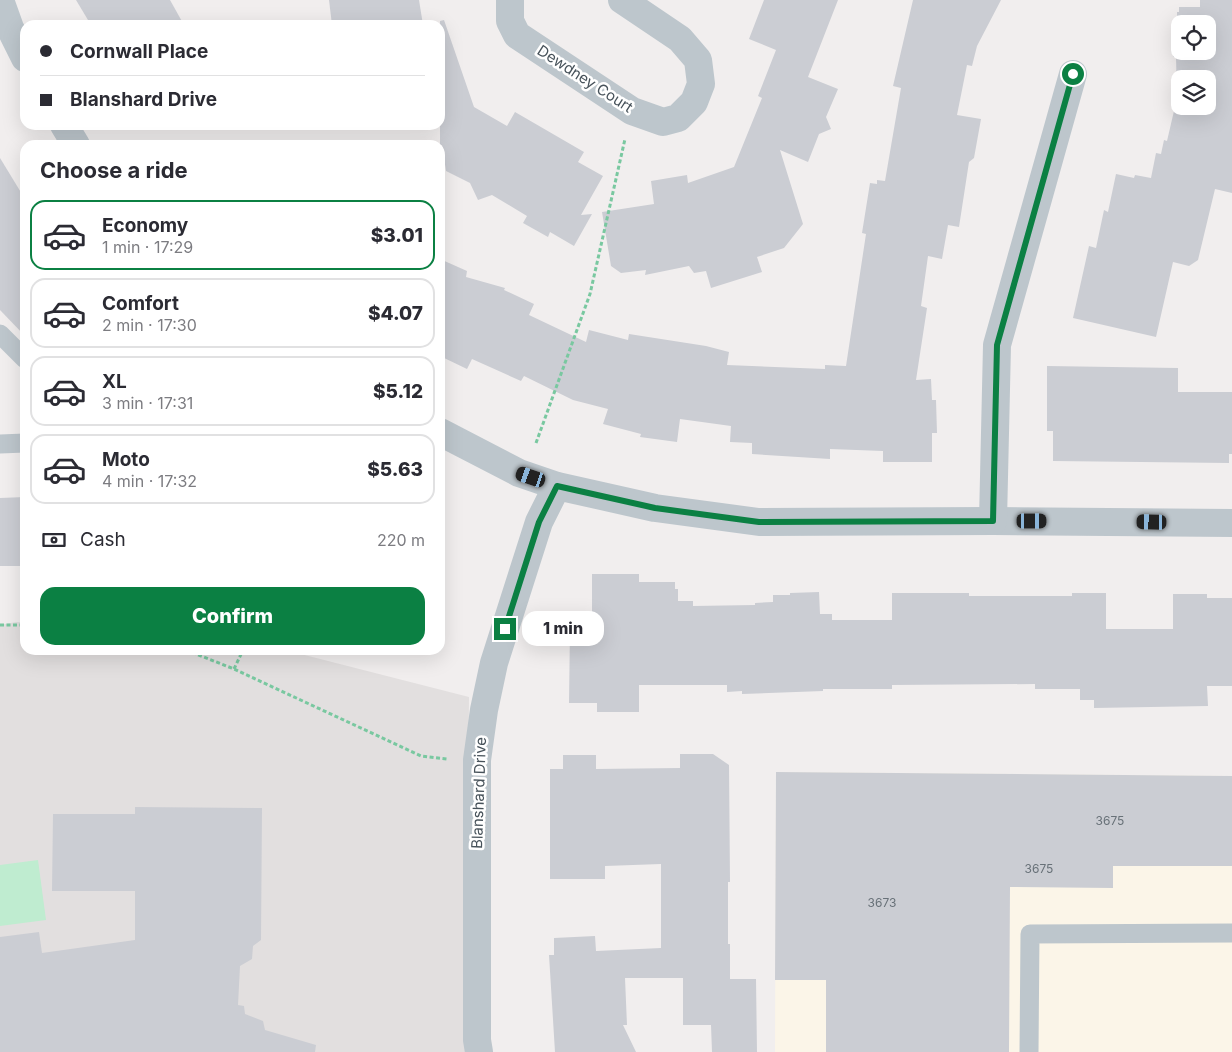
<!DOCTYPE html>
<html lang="en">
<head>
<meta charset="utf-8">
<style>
  body { margin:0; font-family:Inter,sans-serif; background:#f7f7f7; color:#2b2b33; height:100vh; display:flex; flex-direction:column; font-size:19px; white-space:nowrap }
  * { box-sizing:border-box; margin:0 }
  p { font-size:16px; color:#7c7c81 }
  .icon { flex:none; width:28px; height:28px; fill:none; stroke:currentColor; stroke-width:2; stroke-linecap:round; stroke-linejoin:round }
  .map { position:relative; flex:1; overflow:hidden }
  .drawer { position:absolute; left:20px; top:140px; width:425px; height:515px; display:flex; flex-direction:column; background:#fff; border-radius:15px; box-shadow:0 5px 20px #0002 }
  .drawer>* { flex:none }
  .guide { position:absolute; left:20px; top:20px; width:425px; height:110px; border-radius:15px; box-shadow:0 5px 20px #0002; display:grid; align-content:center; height:110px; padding:0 20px; background:#fff }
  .buttons { position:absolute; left:1171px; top:15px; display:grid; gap:10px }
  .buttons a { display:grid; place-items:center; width:45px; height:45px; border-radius:10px; background:#fff; box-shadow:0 5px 20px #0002; font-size:25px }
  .end { position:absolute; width:22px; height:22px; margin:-11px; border:6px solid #0b8043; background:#fff; box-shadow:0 0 0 2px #fff }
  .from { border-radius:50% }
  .bubble { position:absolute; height:35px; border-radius:15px; background:#fff; box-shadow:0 5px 20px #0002; font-size:16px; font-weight:800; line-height:35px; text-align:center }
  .car { position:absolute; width:15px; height:30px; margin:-15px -8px; border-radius:6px; box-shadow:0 0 4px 1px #0007; background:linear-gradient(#222 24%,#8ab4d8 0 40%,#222 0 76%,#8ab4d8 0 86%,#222 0) }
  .guide b { display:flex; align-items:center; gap:18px; height:48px; font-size:19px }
  .guide b+b { border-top:1px solid #e1e1e2 }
  .guide i { width:12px; height:12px; background:#2b2b33 }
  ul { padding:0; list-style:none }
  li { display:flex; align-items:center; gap:15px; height:70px; margin:0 10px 8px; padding:0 10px; border:2px solid #e1e1e2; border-radius:15px }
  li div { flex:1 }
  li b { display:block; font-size:19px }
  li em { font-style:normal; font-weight:800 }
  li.selected { border-color:#0b8043 }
  li>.icon { width:45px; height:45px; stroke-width:1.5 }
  h2 { padding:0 20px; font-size:22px; line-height:60px }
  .pay { display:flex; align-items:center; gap:12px; height:55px; padding:0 20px; font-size:19px }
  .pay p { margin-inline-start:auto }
  .button { display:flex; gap:10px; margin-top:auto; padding:10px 20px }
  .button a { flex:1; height:58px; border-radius:15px; background:#0b8043; color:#fff; font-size:20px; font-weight:800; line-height:58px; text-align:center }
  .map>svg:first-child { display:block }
  .commercial { fill:#fbf5e8 }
  .education { fill:#e2dfdf }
  .green { fill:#bfecd0 }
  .building { fill:#cbcdd3; fill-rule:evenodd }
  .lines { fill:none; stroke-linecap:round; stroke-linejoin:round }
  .path { stroke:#79c8a0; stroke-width:3; stroke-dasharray:4 2.5; stroke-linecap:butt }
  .lane { stroke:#bdc6cc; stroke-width:19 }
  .street { stroke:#bdc6cc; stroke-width:28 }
  .route { stroke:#0b8043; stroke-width:6 }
  .labels { text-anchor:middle; stroke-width:5; stroke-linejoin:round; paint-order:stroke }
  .number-label { font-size:12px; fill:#687178 }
  .street-label { font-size:15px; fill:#47525a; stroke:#fff }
</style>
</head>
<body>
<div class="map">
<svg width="1232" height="1052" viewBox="0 0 1232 1052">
  <rect width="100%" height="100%" fill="#f1eeee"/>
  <path class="commercial" d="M 776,772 L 1232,776 L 1232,1052 L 775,1052 Z"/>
  <path class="education" d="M 16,622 L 25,622 L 25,650 L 285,650 L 469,697 L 466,1052 L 0,1052 L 0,625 Z"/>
  <path class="green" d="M 38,860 L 46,920 L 0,926 L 0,865 Z"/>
  <g class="building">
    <path d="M 76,0 L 170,0 L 184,25 L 91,25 Z"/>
    <path d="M 329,0 L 419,0 L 423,25 L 332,25 Z"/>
    <path d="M 764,0 L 838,0 L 808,77 L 838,89 L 826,117 L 831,129 L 819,134 L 808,162 L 780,150 L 803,224 L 784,248 L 757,257 L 762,272 L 711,288 L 706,271 L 694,273 L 689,266 L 645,275 L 646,270 L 621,273 L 611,266 L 602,212 L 654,204 L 651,181 L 687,175 L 688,183 L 734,167 L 762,98 L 758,96 L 776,50 L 749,39 Z"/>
    <path d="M 913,0 L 1001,0 L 977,46 L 972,66 L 967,65 L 957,115 L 981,119 L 974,158 L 969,162 L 959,227 L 948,225 L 942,259 L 928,256 L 921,306 L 927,308 L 916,380 L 931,379 L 932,400 L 936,400 L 937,433 L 932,433 L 932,462 L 883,462 L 883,451 L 830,449 L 830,459 L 752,454 L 752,443 L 730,442 L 731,426 L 680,419 L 677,442 L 640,437 L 641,434 L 603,424 L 608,409 L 573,400 L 524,376 L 521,381 L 472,359 L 467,369 L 440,356 L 440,259 L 467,271 L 466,277 L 505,288 L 504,290 L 534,304 L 529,315 L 586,342 L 589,330 L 628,340 L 629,334 L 706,346 L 729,352 L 727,365 L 825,369 L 825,365 L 846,366 L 866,234 L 862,233 L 870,183 L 877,184 L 877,180 L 885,181 L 901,88 L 893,86 Z"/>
    <path d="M 1200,0 L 1232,0 L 1232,193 L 1215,189 L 1198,260 L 1189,266 L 1173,262 L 1156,337 L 1073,318 L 1089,246 L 1096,248 L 1104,210 L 1108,212 L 1116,174 L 1134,178 L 1135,175 L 1151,178 L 1156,153 L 1161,154 L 1164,140 L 1167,141 L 1177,98 L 1176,57 L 1173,57 L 1173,33 L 1177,33 L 1177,12 L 1179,12 L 1179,7 L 1200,7 ZM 1180,24 L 1208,24 L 1208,51 L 1180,51 ZM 1180,79 L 1208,79 L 1208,106 L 1180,106 Z"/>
    <path d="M 444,20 L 474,107 L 507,126 L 515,112 L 584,152 L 578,162 L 603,176 L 581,215 L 592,214 L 574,246 L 550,232 L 548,237 L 523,223 L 527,216 L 492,195 L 478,200 L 470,183 L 446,171 L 442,145 L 440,145 L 440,21 Z"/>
    <path d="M 0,158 L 25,199 L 25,336 L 0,310 Z"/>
    <path d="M 1047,366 L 1178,368 L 1178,392 L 1232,392 L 1232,454 L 1229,454 L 1229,463 L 1053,461 L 1053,431 L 1047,431 Z"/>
    <path d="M 25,497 L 25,566 L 0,566 L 0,498 Z"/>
    <path d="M 592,574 L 639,574 L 639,582 L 675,582 L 675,589 L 678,589 L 678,601 L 693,601 L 693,606 L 755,605 L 755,603 L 773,602 L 773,595 L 790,595 L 790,593 L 819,592 L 820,614 L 832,614 L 832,620 L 892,620 L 892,593 L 969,593 L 969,596 L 1072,596 L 1072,593 L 1106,593 L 1106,629 L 1173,629 L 1173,594 L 1207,594 L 1207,598 L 1232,598 L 1232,686 L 1207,686 L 1208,706 L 1094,708 L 1094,700 L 1080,700 L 1080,689 L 1035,689 L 1035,684 L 892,685 L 892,689 L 823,689 L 823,691 L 742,694 L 742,691 L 727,692 L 727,685 L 639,685 L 639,712 L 597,712 L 597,703 L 569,703 L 570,628 L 580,628 L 579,612 L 592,612 Z"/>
    <path d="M 680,754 L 713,754 L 729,765 L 730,882 L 728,882 L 728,944 L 730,944 L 730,979 L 756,979 L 757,1052 L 712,1052 L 711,1025 L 683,1025 L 683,978 L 625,978 L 627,1025 L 623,1025 L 636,1052 L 555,1052 L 549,955 L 554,955 L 554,938 L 595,936 L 596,951 L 661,948 L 661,864 L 605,866 L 605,879 L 550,879 L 550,769 L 563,769 L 563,755 L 596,755 L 596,769 L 680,768 Z"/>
    <path d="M 776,772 L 1232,776 L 1232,866 L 1113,866 L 1113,888 L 1010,887 L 1009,1052 L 826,1052 L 826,980 L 775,980 Z"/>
    <path d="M 135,807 L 262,808 L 261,940 L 253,946 L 252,959 L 240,966 L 238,1005 L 244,1006 L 245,1014 L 263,1021 L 265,1030 L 316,1045 L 315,1052 L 0,1052 L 0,937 L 39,932 L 42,953 L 135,940 L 135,891 L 52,891 L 53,814 L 135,814 Z"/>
  </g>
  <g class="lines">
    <g class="path">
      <path d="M 536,443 L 590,294 L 625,139"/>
      <path d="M 0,625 L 25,625"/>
      <path d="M 186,650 L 234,669 L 421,756 L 447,759"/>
      <path d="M 234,669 L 243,650"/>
    </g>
    <g class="lane">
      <path d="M 0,334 L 25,359"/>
      <path d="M 0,444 L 25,443"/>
      <path d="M 1029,1052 L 1030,934 L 1232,933"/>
    </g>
    <g class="street">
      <path d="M 0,0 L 10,28 L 25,58"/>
      <path d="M 510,0 L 510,21 L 517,35 L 632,111 L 663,122 L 678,118 L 694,102 L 701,84 L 698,60 L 680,39 L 622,0"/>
      <path d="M 64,125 L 76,145"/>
      <path d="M 440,432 L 519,473 L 557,486 L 655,508 L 759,522 L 993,521 L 1232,523"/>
      <path d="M 993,521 L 997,345 L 1073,74"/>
      <path d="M 479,1052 L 477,1040 L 477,760 L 484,710 L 494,663 L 539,522 L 557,486"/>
    </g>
  </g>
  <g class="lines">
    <path class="route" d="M 505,629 L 539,522 L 557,486 L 655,508 L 759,522 L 993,521 L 997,345 L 1073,74"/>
  </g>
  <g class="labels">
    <g class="number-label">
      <text x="1110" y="825">3675</text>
      <text x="1039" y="873">3675</text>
      <text x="882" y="907">3673</text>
    </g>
    <g class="street-label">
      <text transform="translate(585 79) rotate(33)" y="5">Dewdney Court</text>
      <text transform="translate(479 793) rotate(-88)" y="5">Blanshard Drive</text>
    </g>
  </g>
</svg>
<div class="buttons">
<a><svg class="icon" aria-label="locate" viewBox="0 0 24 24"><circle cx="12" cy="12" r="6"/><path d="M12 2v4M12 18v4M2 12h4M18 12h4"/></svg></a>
<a><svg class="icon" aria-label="layers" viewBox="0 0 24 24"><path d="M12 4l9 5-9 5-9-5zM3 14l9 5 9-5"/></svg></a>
</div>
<i class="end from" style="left:1073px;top:74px"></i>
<i class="end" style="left:505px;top:629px"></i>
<div class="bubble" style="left:522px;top:611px;width:82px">1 min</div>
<i class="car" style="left:531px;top:477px;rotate:289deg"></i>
<i class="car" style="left:1032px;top:521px;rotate:90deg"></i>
<i class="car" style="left:1152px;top:522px;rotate:271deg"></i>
<div class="guide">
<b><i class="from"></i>Cornwall Place</b>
<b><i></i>Blanshard Drive</b>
</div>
<section class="drawer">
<h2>Choose a ride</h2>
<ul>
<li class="selected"><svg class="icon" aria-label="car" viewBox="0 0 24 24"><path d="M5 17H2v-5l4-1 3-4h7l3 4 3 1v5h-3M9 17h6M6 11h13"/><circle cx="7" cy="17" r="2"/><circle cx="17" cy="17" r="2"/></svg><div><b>Economy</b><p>1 min · 17:29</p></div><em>$3.01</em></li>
<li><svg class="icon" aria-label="car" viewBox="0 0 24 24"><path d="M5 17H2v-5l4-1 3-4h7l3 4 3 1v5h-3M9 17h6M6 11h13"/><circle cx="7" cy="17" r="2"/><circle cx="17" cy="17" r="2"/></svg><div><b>Comfort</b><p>2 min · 17:30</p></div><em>$4.07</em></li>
<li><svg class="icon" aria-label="car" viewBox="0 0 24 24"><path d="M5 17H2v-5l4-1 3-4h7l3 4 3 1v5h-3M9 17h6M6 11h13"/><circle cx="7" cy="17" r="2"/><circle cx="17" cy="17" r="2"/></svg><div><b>XL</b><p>3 min · 17:31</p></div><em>$5.12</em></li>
<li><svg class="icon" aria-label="car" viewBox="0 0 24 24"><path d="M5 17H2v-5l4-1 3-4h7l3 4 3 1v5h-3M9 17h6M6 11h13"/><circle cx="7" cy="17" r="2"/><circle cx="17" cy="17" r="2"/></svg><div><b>Moto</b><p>4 min · 17:32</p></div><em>$5.63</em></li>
</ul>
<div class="pay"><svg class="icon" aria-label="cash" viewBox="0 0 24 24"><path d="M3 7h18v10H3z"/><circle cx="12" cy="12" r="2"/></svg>Cash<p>220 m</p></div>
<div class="button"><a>Confirm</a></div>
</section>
</div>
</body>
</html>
